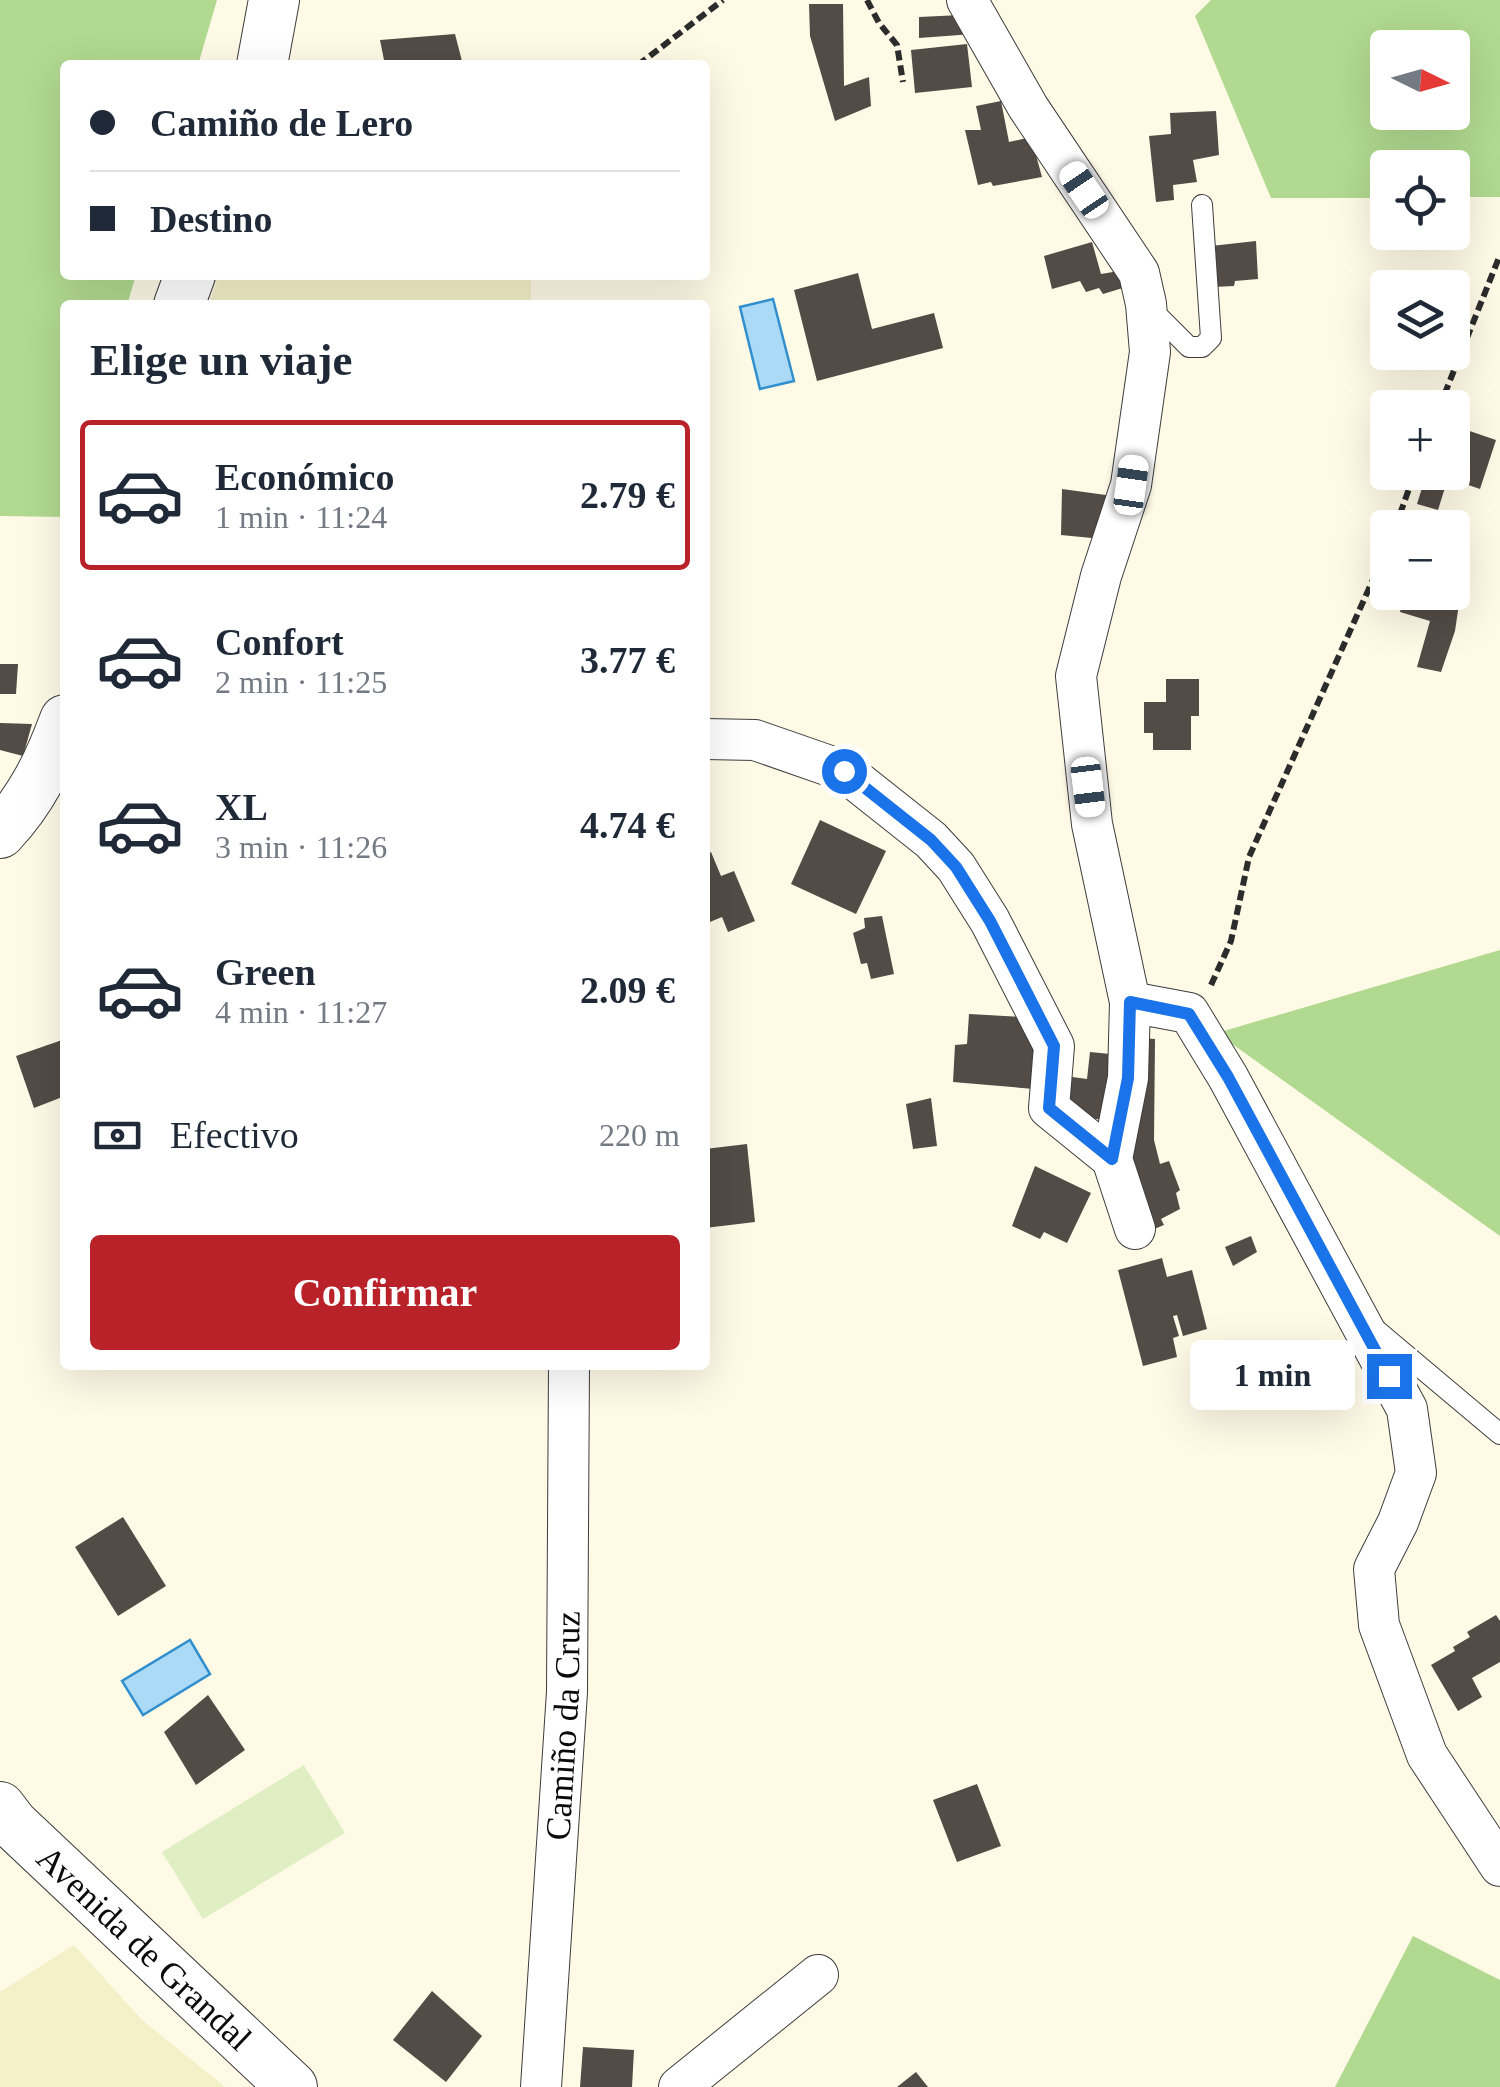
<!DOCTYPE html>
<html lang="es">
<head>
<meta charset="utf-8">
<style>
  body { margin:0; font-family:"Times New Roman",serif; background:#f6f6f7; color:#1f2937; height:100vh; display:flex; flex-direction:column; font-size:38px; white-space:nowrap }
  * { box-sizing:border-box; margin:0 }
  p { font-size:32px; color:#747a83 }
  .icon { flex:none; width:55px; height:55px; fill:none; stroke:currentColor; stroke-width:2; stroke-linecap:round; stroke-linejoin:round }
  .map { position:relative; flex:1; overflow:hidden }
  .side { position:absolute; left:60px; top:300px; width:650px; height:1070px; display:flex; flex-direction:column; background:#fff; border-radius:10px; box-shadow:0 10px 40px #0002 }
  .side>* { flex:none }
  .hud { position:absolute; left:60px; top:60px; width:650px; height:220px; border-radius:10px; box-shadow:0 10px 40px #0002; display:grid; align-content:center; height:220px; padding:0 30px; background:#fff }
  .needle { width:65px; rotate:95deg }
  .tools { position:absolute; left:1370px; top:30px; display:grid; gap:20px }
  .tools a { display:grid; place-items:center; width:100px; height:100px; border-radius:10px; background:#fff; box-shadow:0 10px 40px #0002; font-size:50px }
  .end { position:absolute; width:45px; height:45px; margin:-22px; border:12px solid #1a73e8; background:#fff; box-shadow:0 0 0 5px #fff }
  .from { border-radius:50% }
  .bubble { position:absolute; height:70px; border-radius:10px; background:#fff; box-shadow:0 10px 40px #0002; font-size:32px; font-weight:700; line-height:70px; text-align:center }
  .car { position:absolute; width:30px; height:60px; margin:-30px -15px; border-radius:12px; box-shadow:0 0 8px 2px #0007; background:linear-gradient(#fff 24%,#345 0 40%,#fff 0 76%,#345 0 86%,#fff 0) }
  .hud b { display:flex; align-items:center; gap:35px; height:95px; font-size:38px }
  .hud b+b { border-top:2px solid #e0e1e3 }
  .hud i { width:25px; height:25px; background:#1f2937 }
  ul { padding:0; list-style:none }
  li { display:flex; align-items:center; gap:30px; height:150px; margin:0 20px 15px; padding:0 10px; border:5px solid transparent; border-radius:10px }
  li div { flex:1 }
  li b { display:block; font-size:38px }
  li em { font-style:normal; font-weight:700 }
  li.active { border-color:#b92229 }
  li>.icon { width:90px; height:90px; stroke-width:1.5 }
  h2 { padding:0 30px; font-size:45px; line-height:120px }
  .pay { display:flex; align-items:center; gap:25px; height:110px; padding:0 30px; font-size:38px }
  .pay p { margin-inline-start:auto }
  .primary-button { display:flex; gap:20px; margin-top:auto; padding:20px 30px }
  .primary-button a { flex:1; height:115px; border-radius:10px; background:#b92229; color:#fff; font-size:40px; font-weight:700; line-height:115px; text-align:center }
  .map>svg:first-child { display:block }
  .farmland { fill:#f4f0c7 }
  .forest { fill:#b1d990; fill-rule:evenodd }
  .pitch { fill:#e0efc3 }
  .water { fill:#abdaf6; stroke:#328fce; stroke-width:2.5 }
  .building { fill:#524b46 }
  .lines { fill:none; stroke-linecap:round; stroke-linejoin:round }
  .service-casing { stroke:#3d3d3d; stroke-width:22 }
  .minor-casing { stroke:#3d3d3d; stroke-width:42 }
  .tertiary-casing { stroke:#3d3d3d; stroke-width:52 }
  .path { stroke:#2c2c2c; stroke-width:6; stroke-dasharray:10 5; stroke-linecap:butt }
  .service { stroke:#fff; stroke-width:20 }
  .minor { stroke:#fff; stroke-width:40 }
  .tertiary { stroke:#fff; stroke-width:50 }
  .route { stroke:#1a73e8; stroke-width:12 }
  .labels { text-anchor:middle; stroke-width:10; stroke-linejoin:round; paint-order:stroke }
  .street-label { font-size:35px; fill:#0a0a0a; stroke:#fff }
</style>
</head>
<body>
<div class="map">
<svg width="1500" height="2087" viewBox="0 0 1500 2087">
  <rect width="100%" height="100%" fill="#fffae6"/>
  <g class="farmland">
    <path d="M 219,275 L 541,275 L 531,279 L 531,305 L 209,305 Z"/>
    <path d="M 74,1945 L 142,2020 L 225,2087 L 0,2087 L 0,1992 Z"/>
  </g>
  <g class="forest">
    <path d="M 0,0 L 217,0 L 198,65 L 65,65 L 65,275 L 136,275 L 127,305 L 65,305 L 65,517 L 0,516 Z"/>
    <path d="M 1211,0 L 1500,0 L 1500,197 L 1453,197 L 1452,168 L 1388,168 L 1387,198 L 1271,198 L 1195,16 ZM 1388,48 L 1452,48 L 1452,112 L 1388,112 Z"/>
    <path d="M 1500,950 L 1500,1236 L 1217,1033 Z"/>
    <path d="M 1413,1936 L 1500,1980 L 1500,2087 L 1335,2087 Z"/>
  </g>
  <path class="pitch" d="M 304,1765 L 345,1833 L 203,1919 L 162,1852 Z"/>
  <g class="water">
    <path d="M 773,299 L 794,381 L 760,389 L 740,307 Z"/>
    <path d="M 190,1640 L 210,1674 L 143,1715 L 122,1681 Z"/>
  </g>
  <g class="building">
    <path d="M 809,4 L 843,4 L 844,86 L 869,77 L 871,106 L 835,121 L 810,36 Z"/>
    <path d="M 961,15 L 973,34 L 919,38 L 919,17 Z"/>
    <path d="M 455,34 L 463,65 L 385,65 L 380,40 Z"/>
    <path d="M 967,44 L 972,87 L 915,93 L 911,50 Z"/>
    <path d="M 1001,101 L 1009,142 L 1031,137 L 1042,177 L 993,186 L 991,182 L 978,185 L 965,130 L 981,130 L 976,106 Z"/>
    <path d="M 1216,111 L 1219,155 L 1193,160 L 1197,182 L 1173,185 L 1174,200 L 1156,202 L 1149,136 L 1171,134 L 1170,113 Z"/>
    <path d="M 1256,241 L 1258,279 L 1235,281 L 1234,286 L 1213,287 L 1211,246 Z"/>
    <path d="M 1092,242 L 1101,274 L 1119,271 L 1126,287 L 1103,294 L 1099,288 L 1086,292 L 1080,281 L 1052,289 L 1044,256 Z"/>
    <path d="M 858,273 L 872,329 L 934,313 L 943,348 L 817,381 L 794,290 Z"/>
    <path d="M 1452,425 L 1496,440 L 1480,489 L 1448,478 L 1438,510 L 1417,504 L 1427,472 L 1452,472 Z"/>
    <path d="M 1062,489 L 1106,495 L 1102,539 L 1061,535 Z"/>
    <path d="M 1452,563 L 1462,566 L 1453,596 L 1460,597 L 1455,631 L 1441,672 L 1417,667 L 1430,621 L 1400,612 L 1405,592 L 1452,592 Z"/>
    <path d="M 0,664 L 18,664 L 16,694 L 0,694 Z"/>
    <path d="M 1166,679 L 1199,679 L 1199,716 L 1191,716 L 1191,750 L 1153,750 L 1153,733 L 1144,733 L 1144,702 L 1166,702 Z"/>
    <path d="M 0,723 L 32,724 L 23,756 L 0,750 Z"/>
    <path d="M 820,820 L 886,851 L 856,914 L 791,884 Z"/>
    <path d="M 711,852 L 721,876 L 734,871 L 755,921 L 728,932 L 722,917 L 705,924 L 705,854 Z"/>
    <path d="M 882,916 L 894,974 L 871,979 L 867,963 L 861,964 L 853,933 L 865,928 L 864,918 Z"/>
    <path d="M 969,1014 L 1022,1017 L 1038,1045 L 1034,1089 L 953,1082 L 955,1045 L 967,1044 Z"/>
    <path d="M 1140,1038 L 1155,1039 L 1154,1140 L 1160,1164 L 1169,1161 L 1180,1190 L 1176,1193 L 1180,1209 L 1161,1219 L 1164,1225 L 1147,1232 L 1127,1178 Z"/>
    <path d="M 65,1039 L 65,1096 L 34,1108 L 16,1056 Z"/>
    <path d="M 1090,1052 L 1120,1055 L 1115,1122 L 1059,1113 L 1065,1076 L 1087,1079 Z"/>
    <path d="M 931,1098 L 937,1146 L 913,1149 L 906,1104 Z"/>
    <path d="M 747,1144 L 755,1222 L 705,1228 L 705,1149 Z"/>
    <path d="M 1035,1166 L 1091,1193 L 1067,1243 L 1044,1232 L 1040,1239 L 1012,1226 Z"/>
    <path d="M 1251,1236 L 1257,1252 L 1233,1266 L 1225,1247 Z"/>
    <path d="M 1162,1258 L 1167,1277 L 1192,1270 L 1207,1329 L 1183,1336 L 1177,1315 L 1173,1316 L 1179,1336 L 1173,1338 L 1177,1357 L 1143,1366 L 1118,1270 Z"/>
    <path d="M 123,1517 L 166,1586 L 118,1616 L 75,1547 Z"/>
    <path d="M 1496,1615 L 1500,1621 L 1500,1662 L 1472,1678 L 1482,1697 L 1458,1711 L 1431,1665 L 1455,1651 L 1453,1647 L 1470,1637 L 1467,1632 Z"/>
    <path d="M 208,1695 L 245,1750 L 196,1785 L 164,1732 Z"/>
    <path d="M 977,1784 L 1001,1846 L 957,1862 L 933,1800 Z"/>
    <path d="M 432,1991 L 482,2036 L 446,2082 L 393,2040 Z"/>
    <path d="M 583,2047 L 634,2050 L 632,2087 L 580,2087 Z"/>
    <path d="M 916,2072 L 928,2087 L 897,2087 Z"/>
  </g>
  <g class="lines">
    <defs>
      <g id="service">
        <path d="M 1151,309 L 1189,347 L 1202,347 L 1211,338 L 1202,205"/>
        <path d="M 1375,1329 L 1500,1434"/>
      </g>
      <g id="minor">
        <path d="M 967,0 L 1028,107 L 1139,273 L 1146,304 L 1150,352 L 1131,485 L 1101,576 L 1076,676 L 1092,824 L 1130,1002"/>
        <path d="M 705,739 L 755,740 L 844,771 L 931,840 L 956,867 L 990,921 L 1054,1046 L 1049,1108 L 1112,1159"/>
        <path d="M 1135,1229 L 1112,1159 L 1128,1078 L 1130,1002 L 1189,1013 L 1228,1077 L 1407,1409 L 1416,1473 L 1398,1522 L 1374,1569 L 1379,1625 L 1427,1755 L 1500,1866"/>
        <path id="s1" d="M 541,2087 L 567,1692 L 569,1365"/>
        <path d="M 679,2087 L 818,1975"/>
      </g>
      <g id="tertiary">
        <path d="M 262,65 L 274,0"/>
        <path d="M 179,305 L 190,275"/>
        <path d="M 0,833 C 32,799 49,763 65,720"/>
        <path id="s2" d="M 0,1807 L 13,1824 L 292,2087"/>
      </g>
    </defs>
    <use href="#service" class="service-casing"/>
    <use href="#minor" class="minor-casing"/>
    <use href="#tertiary" class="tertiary-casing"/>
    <g class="path">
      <path d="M 867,0 L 879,23 L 897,45 L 903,82"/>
      <path d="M 638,65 L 723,0"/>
      <path d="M 1439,408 L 1500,255"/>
      <path d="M 1395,528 L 1415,472"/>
      <path d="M 1211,985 L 1231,941 L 1249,857 L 1388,546"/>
    </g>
    <use href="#service" class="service"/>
    <use href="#minor" class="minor"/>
    <use href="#tertiary" class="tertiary"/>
  </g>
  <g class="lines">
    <path class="route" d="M 844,771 L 931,840 L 956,867 L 990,921 L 1054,1046 L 1049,1108 L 1112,1159 L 1128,1078 L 1130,1002 L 1189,1014 L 1228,1077 L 1389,1376"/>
  </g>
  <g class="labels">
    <g class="street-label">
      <text dy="12" stroke="none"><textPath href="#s1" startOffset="362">Camiño da Cruz</textPath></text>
      <text dy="12" stroke="none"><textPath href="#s2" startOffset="202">Avenida de Grandal</textPath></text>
    </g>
  </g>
</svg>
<div class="tools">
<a><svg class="needle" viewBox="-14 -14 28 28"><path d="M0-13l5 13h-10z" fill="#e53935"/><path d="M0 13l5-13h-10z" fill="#747a83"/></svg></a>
<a><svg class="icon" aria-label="locate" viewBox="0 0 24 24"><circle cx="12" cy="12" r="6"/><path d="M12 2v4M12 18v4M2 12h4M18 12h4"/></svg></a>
<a><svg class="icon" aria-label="layers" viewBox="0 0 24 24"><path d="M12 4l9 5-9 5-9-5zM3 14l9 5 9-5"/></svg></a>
<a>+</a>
<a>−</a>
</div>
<i class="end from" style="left:844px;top:771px"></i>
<i class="end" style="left:1389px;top:1376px"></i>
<div class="bubble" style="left:1190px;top:1340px;width:165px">1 min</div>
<i class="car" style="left:1084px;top:190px;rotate:326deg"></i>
<i class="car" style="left:1131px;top:485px;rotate:8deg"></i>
<i class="car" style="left:1088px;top:787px;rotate:173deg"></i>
<div class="hud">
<b><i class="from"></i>Camiño de Lero</b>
<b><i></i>Destino</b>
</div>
<section class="side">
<h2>Elige un viaje</h2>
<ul>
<li class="active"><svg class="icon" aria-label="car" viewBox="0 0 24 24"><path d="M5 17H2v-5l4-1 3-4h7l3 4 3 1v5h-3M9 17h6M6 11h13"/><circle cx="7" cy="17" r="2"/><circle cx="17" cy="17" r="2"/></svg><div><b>Económico</b><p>1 min · 11:24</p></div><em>2.79 €</em></li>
<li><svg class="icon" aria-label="car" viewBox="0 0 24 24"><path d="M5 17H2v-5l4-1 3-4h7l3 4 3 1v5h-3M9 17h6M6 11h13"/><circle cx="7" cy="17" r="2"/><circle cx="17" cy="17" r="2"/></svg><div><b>Confort</b><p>2 min · 11:25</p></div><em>3.77 €</em></li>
<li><svg class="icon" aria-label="car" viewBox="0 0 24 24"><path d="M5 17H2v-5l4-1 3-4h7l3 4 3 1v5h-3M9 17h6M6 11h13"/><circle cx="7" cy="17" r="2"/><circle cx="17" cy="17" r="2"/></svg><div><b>XL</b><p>3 min · 11:26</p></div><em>4.74 €</em></li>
<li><svg class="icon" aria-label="car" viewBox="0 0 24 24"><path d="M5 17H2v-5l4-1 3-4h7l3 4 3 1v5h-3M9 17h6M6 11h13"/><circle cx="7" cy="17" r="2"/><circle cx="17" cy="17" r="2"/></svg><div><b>Green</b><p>4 min · 11:27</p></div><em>2.09 €</em></li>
</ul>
<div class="pay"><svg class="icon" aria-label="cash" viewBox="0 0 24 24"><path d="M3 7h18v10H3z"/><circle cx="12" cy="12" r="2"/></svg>Efectivo<p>220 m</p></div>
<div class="primary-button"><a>Confirmar</a></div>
</section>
</div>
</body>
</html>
